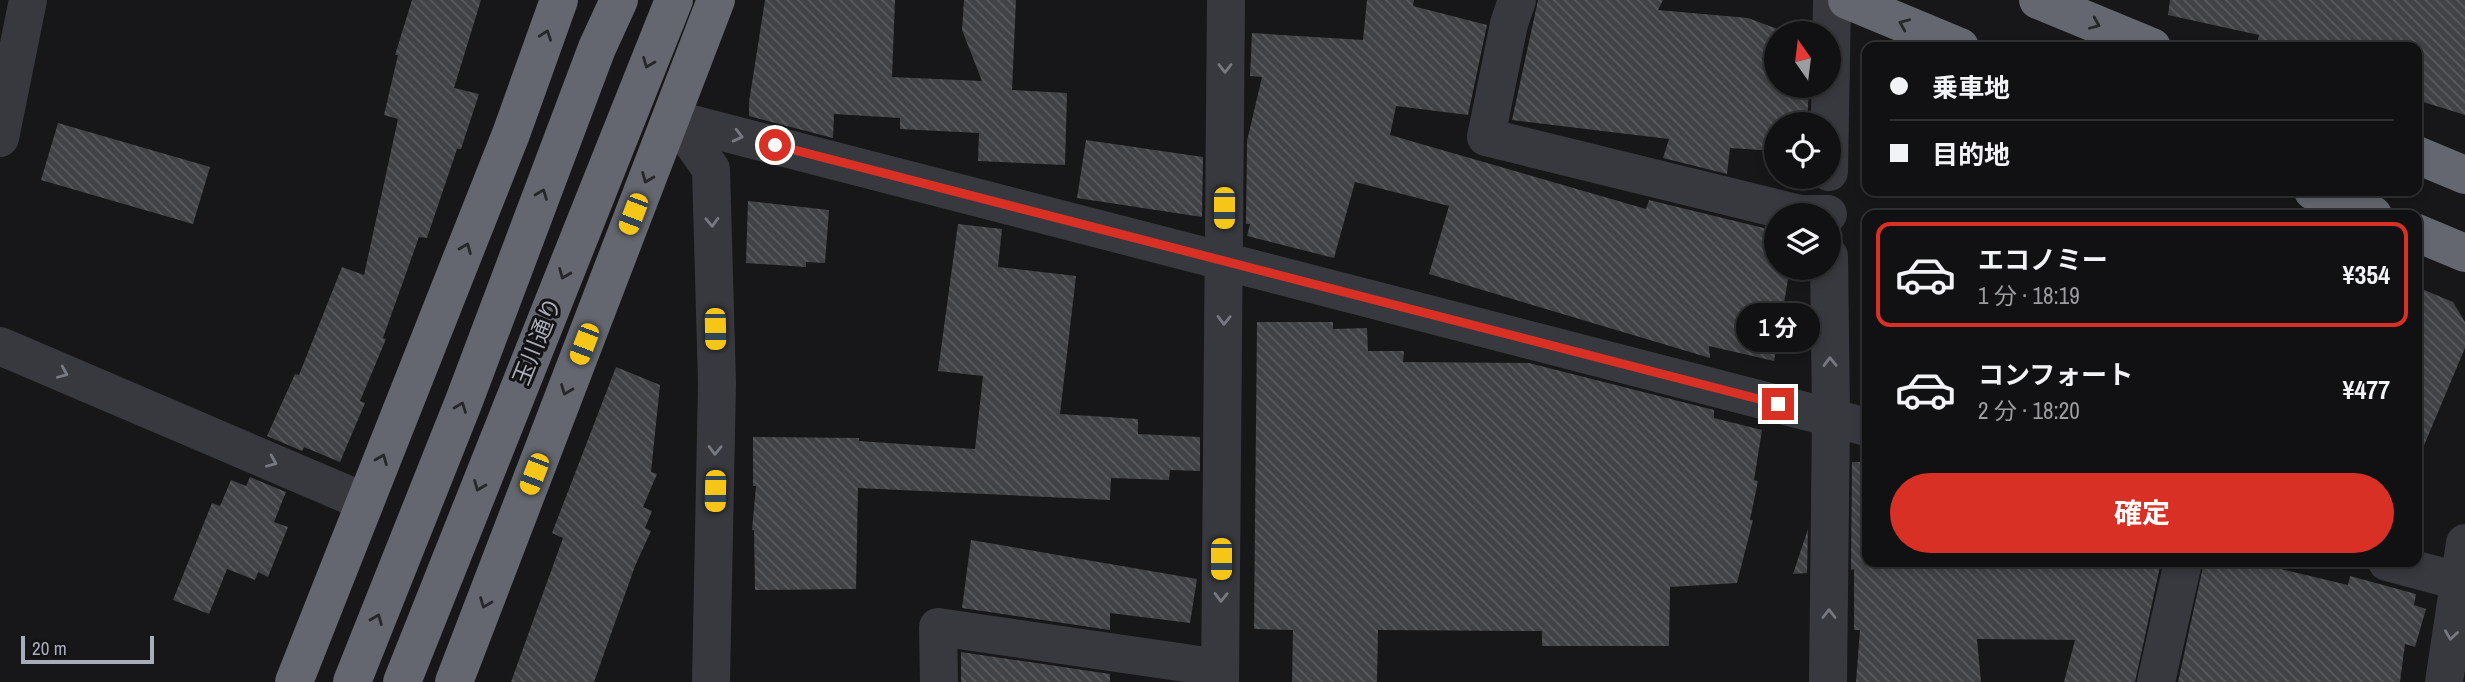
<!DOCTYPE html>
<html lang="ja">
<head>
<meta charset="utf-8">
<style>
  body { margin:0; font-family:"Archivo Narrow","Noto Sans JP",sans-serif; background:#1a1a1c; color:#f1f3f6; height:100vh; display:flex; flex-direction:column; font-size:26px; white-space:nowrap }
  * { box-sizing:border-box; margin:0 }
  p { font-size:23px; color:#9c9da0 }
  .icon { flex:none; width:38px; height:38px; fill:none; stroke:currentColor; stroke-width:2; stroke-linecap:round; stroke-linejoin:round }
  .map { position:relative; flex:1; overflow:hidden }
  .panel { position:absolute; left:1862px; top:210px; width:560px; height:357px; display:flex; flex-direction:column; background:#111113; border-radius:14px; box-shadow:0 4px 10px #0003,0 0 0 2px #303133 }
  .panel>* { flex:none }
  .guide { position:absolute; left:1862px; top:42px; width:560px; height:154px; border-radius:14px; box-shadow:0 4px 10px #0003,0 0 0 2px #303133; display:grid; align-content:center; height:154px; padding:0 28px; background:#111113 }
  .needle { width:46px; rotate:346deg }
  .tools { position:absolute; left:1764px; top:21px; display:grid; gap:14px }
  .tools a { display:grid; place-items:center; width:77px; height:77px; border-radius:50%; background:#111113; box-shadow:0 4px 10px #0003,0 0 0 2px #303133; font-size:35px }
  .scale { position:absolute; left:21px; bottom:18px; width:133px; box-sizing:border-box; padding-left:7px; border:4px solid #a9adb9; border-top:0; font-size:19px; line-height:24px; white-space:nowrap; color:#a9adb9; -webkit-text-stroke:5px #121214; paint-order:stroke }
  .end { position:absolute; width:32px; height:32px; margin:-16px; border:9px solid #d93025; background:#fff; box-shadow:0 0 0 4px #fff }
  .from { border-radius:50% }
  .bubble { position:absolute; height:49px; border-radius:24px; background:#111113; box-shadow:0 4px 10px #0003,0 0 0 2px #303133; font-size:23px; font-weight:700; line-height:49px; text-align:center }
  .car { position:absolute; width:21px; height:42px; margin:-21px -10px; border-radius:9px; box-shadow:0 0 5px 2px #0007; background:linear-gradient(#f5c518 24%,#345 0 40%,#f5c518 0 76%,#345 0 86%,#f5c518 0) }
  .guide b { display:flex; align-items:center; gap:24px; height:66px; font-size:26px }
  .guide b+b { border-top:2px solid #303133 }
  .guide i { width:18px; height:18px; background:#f1f3f6 }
  ul { padding:12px 0 0; list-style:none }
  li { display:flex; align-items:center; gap:21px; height:105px; margin:0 14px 10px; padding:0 14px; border:4px solid transparent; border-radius:14px }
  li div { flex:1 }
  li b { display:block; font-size:26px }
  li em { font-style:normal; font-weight:700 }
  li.selected { border-color:#d93025 }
  li>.icon { width:63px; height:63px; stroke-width:1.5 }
  .cta { display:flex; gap:14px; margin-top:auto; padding:14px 28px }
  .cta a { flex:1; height:80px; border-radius:42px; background:#d93025; color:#fff; font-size:28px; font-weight:700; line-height:80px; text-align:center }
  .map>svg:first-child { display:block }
  .building { fill:url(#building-back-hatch) }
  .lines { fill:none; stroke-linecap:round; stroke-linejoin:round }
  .minor { stroke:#38393e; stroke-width:38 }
  .highway { stroke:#64676f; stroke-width:38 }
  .oneway { stroke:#26272b }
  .oneway2 { stroke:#767982 }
  .route { stroke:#d93025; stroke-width:9 }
  .labels { text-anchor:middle; stroke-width:6; stroke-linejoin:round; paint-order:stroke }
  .street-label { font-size:23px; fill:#a9adb9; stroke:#121214 }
</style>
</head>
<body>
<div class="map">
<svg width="2465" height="682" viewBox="0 0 2465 682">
  <defs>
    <pattern id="building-back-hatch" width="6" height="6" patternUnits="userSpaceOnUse" patternTransform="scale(1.75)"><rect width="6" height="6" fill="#414246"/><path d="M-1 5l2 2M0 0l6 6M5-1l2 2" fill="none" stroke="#5a5b5f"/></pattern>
  </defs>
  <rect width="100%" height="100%" fill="#171719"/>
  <g class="building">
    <path d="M 412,0 L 481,0 L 454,88 L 479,94 L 461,149 L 457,149 L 427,238 L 419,237 L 383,338 L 386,339 L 360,401 L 365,403 L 340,462 L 304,447 L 302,451 L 267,436 L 295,374 L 299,375 L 342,267 L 364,275 L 398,119 L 384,115 L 398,55 L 395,55 Z"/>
    <path d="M 765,0 L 895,0 L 892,77 L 982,81 L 962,30 L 964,0 L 1016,0 L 1012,90 L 1067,93 L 1065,165 L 978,161 L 979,133 L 900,129 L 900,118 L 834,114 L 833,138 L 749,116 L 749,102 Z"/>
    <path d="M 1367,0 L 1414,0 L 1413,6 L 1487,25 L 1468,115 L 1396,106 L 1390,135 L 1646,209 L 1649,200 L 1776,231 L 1776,268 L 1790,268 L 1774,361 L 1709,346 L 1710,358 L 1429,274 L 1449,206 L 1355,182 L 1334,258 L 1247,236 L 1250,224 L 1246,224 L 1247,141 L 1262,77 L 1250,76 L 1252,33 L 1363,40 Z"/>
    <path d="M 1538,0 L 1663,0 L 1658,10 L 1748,18 L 1788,33 L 1776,33 L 1776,86 L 1809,86 L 1807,124 L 1776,124 L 1776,151 L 1730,148 L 1727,174 L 1663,158 L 1669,139 L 1512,120 Z"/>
    <path d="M 2170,0 L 2465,0 L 2465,115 L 2417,100 L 2417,47 L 2256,47 L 2259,35 L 2168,15 Z"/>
    <path d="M 58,123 L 210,167 L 193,224 L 41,180 Z"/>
    <path d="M 1086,140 L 1203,157 L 1202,217 L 1077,198 Z"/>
    <path d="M 748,201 L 829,210 L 825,263 L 806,262 L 806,267 L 746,263 Z"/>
    <path d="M 958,224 L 1002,229 L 998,267 L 1076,276 L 1060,414 L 1138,419 L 1138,434 L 1200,437 L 1200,471 L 1170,470 L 1169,480 L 1111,478 L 1110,500 L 858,488 L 856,589 L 755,590 L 754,530 L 752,530 L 756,486 L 753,486 L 753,437 L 859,438 L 859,441 L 975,449 L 983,376 L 938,371 Z"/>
    <path d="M 2417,287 L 2453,302 L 2465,322 L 2465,348 L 2417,462 Z"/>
    <path d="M 1257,322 L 1333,322 L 1333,329 L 1367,328 L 1368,351 L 1404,351 L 1403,362 L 1529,363 L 1714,410 L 1714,418 L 1762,430 L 1754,480 L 1758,481 L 1750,520 L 1753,520 L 1737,583 L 1670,587 L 1669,646 L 1542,646 L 1542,631 L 1378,630 L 1377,682 L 1292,682 L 1293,630 L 1254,629 Z"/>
    <path d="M 616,367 L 660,385 L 651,472 L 657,474 L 643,507 L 652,511 L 645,528 L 651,531 L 635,566 L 594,682 L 511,682 L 563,538 L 552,533 Z"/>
    <path d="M 1852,462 L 1867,462 L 1867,562 L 1930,562 L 1930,566 L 2009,566 L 2009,562 L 2161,562 L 2135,682 L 2064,682 L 2075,640 L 1977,639 L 1981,682 L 1856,682 L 1860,630 L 1854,630 L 1854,569 L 1851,570 Z"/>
    <path d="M 250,477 L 286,492 L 274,522 L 288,527 L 268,577 L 258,572 L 255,580 L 227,569 L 209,614 L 173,600 L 212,503 L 220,506 L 231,480 L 246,486 Z"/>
    <path d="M 1808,529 L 1807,573 L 1793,574 Z"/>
    <path d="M 971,540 L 1197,579 L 1190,623 L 1110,613 L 1110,630 L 962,608 Z"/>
    <path d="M 2204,562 L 2252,562 L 2348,585 L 2350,576 L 2416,594 L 2414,605 L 2426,609 L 2415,647 L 2405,644 L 2400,682 L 2178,682 Z"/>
    <path d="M 961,652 L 1110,674 L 1110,682 L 961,682 Z"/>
  </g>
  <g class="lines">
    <g class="minor">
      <path d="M 1517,0 L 1509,24 L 1486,137 L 1800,214 L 1828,214"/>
      <path d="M 672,119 L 1867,427"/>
      <path d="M 672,119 L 691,141 L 711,169 L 717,383 L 711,682"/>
      <path d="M 0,138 L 28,0"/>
      <path d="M 1829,172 L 1832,0"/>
      <path d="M 0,346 L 365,502"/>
      <path d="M 2387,562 L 2458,581"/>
      <path d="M 939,682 L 938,627 L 1220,668"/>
      <path d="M 1220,682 L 1226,0"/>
      <path d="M 1828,682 L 1831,417 L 1829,256"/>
      <path d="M 2156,682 L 2183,562"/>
      <path d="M 2444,682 L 2465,543"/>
    </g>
    <g class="highway">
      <path d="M 1847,0 L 1960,47"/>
      <path d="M 2038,0 L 2152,47"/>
      <path d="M 2417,155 L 2465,175"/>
      <path d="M 2313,191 L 2373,215"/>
      <path d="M 2417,233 L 2465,253"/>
      <path d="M 294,682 L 511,134 L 559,0"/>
      <path d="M 352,682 L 464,401 L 597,48 L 619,0"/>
      <path d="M 402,682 L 674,0"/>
      <path d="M 454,682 L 716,0"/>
    </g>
  </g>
  <defs><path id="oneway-chevron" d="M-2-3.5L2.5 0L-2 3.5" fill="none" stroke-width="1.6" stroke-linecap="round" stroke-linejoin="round" transform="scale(1.75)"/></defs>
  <g class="oneway">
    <use href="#oneway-chevron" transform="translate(1904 24) rotate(-157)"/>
    <use href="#oneway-chevron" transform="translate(2095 24) rotate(23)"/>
    <use href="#oneway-chevron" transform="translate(546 35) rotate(-71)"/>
    <use href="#oneway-chevron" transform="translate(648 63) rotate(112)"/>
    <use href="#oneway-chevron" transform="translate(647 178) rotate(112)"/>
    <use href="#oneway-chevron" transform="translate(542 194) rotate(-69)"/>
    <use href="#oneway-chevron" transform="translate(466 248) rotate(-68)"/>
    <use href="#oneway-chevron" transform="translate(564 274) rotate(112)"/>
    <use href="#oneway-chevron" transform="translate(566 390) rotate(111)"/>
    <use href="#oneway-chevron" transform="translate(461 407) rotate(-69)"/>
    <use href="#oneway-chevron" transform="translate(382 459) rotate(-68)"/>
    <use href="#oneway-chevron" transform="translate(479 486) rotate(112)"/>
    <use href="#oneway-chevron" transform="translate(485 603) rotate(111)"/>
    <use href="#oneway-chevron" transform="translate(377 619) rotate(-68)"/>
  </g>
  <g class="oneway2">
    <use href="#oneway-chevron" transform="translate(1225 68) rotate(90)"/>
    <use href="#oneway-chevron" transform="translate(738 136) rotate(14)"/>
    <use href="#oneway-chevron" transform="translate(712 222) rotate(88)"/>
    <use href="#oneway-chevron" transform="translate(1224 320) rotate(91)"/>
    <use href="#oneway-chevron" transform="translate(1830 362) rotate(-91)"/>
    <use href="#oneway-chevron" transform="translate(63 373) rotate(23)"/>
    <use href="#oneway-chevron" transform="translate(715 450) rotate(91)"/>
    <use href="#oneway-chevron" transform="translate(272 462) rotate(23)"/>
    <use href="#oneway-chevron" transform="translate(1221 597) rotate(91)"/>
    <use href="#oneway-chevron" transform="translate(1829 614) rotate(-90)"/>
    <use href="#oneway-chevron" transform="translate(2451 635) rotate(98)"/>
  </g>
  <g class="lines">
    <path class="route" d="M 775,145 L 1778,404"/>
  </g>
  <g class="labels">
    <g class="street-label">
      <text transform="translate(537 341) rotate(-68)" y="8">玉川通り</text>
    </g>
  </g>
</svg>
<div class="tools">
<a><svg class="needle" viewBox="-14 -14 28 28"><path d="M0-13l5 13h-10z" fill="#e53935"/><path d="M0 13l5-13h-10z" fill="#9c9da0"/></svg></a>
<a><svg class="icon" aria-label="locate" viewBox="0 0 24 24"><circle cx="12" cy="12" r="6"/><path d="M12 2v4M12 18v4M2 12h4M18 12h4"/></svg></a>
<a><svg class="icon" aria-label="layers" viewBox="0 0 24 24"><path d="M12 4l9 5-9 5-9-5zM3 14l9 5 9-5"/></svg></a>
</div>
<div class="scale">20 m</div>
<i class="end from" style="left:775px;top:145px"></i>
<i class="end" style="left:1778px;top:404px"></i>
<div class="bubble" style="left:1736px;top:303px;width:84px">1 分</div>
<i class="car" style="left:1224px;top:208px;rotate:180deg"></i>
<i class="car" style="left:633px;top:214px;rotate:201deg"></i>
<i class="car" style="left:715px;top:329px;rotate:179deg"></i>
<i class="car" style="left:584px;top:344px;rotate:201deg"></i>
<i class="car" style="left:534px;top:474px;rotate:201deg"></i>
<i class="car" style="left:715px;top:491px;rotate:181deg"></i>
<i class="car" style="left:1221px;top:559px;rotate:180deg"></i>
<div class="guide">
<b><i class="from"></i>乗車地</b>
<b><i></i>目的地</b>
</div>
<section class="panel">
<ul>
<li class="selected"><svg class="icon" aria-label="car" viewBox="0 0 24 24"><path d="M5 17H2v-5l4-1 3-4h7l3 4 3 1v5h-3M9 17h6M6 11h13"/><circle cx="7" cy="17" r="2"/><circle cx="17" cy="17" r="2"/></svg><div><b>エコノミー</b><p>1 分 · 18:19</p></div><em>¥354</em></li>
<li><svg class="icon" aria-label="car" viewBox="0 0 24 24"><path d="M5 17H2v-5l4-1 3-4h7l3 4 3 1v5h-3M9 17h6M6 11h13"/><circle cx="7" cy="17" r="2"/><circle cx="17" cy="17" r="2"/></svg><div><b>コンフォート</b><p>2 分 · 18:20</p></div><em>¥477</em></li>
</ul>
<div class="cta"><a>確定</a></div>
</section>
</div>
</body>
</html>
